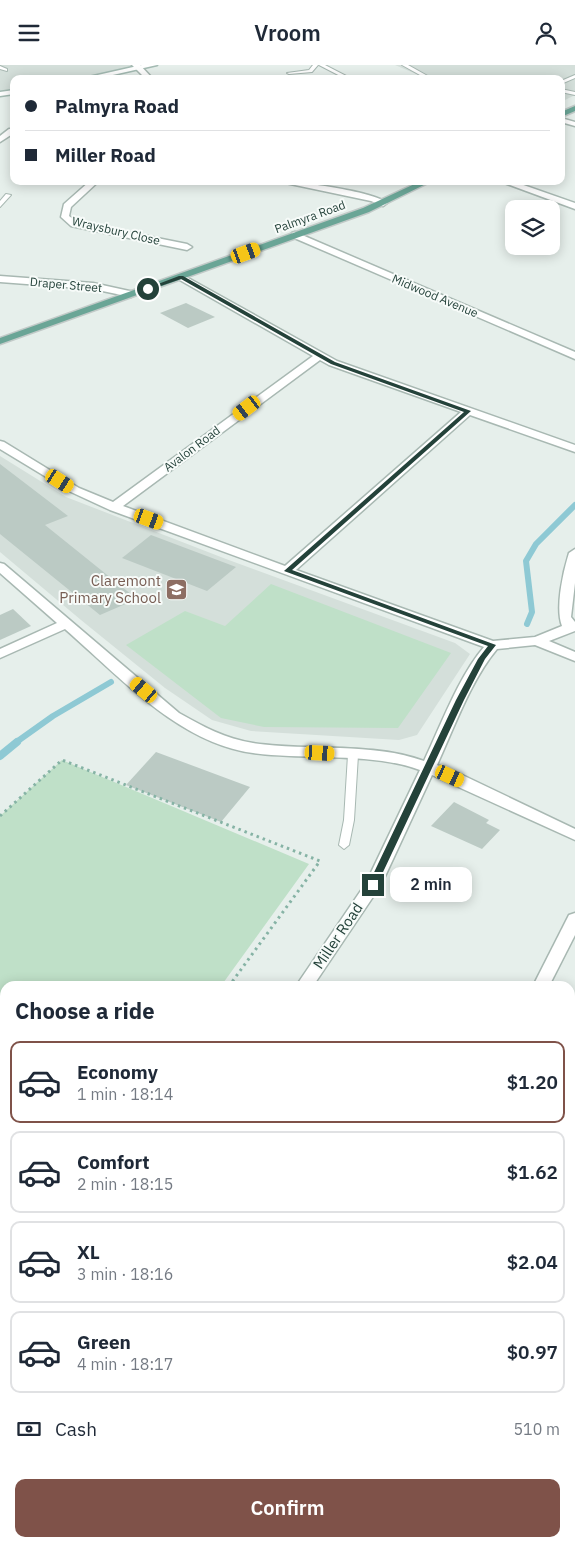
<!DOCTYPE html>
<html lang="en">
<head>
<meta charset="utf-8">
<style>
  body { margin:0; font-family:"IBM Plex Sans",sans-serif; background:#f6f6f7; color:#1f2937; height:100vh; display:flex; flex-direction:column; font-size:19px; white-space:nowrap }
  * { box-sizing:border-box; margin:0 }
  p { font-size:16px; color:#747a83 }
  .icon { flex:none; width:28px; height:28px; fill:none; stroke:currentColor; stroke-width:2; stroke-linecap:round; stroke-linejoin:round }
  .map { position:relative; flex:1; overflow:hidden }
  .side { position:absolute; left:0px; top:916px; width:575px; height:566px; display:flex; flex-direction:column; background:#fff; border-radius:15px 15px 0 0; box-shadow:0 2px 12px #0003 }
  .side>* { flex:none }
  .banner { position:absolute; left:10px; top:10px; width:555px; height:110px; border-radius:10px; box-shadow:0 2px 12px #0003; display:grid; align-content:center; height:110px; padding:0 15px; background:#fff }
  .fabs { position:absolute; left:505px; top:135px; display:grid; gap:10px }
  .fabs a { display:grid; place-items:center; width:55px; height:55px; border-radius:10px; background:#fff; box-shadow:0 2px 12px #0003; font-size:25px }
  .end { position:absolute; width:22px; height:22px; margin:-11px; border:6px solid #24423a; background:#fff; box-shadow:0 0 0 2px #fff }
  .from { border-radius:50% }
  .bubble { position:absolute; height:35px; border-radius:10px; background:#fff; box-shadow:0 2px 12px #0003; font-size:16px; font-weight:600; line-height:35px; text-align:center }
  .car { position:absolute; width:15px; height:30px; margin:-15px -8px; border-radius:6px; box-shadow:0 0 4px 1px #0007; background:linear-gradient(#f5c518 24%,#345 0 40%,#f5c518 0 76%,#345 0 86%,#f5c518 0) }
  .banner b { display:flex; align-items:center; gap:18px; height:48px; font-size:19px }
  .banner b+b { border-top:1px solid #e0e1e3 }
  .banner i { width:12px; height:12px; background:#1f2937 }
  ul { padding:0; list-style:none }
  li { display:flex; align-items:center; gap:15px; height:82px; margin:0 10px 8px; padding:0 5px; border:2px solid #e0e1e3; border-radius:10px }
  li div { flex:1 }
  li b { display:block; font-size:19px }
  li em { font-style:normal; font-weight:600 }
  li.on { border-color:#7f5249 }
  li>.icon { width:45px; height:45px; stroke-width:1.5 }
  h2 { padding:0 15px; font-size:22px; line-height:60px }
  .pay { display:flex; align-items:center; gap:12px; height:55px; padding:0 15px; font-size:19px }
  .pay p { margin-inline-start:auto }
  .action { display:flex; gap:10px; margin-top:auto; padding:10px 15px }
  .action a { flex:1; height:58px; border-radius:10px; background:#7f5249; color:#fff; font-size:20px; font-weight:600; line-height:58px; text-align:center }
  header { display:flex; justify-content:space-between; align-items:center; height:65px; padding:0 15px; background:#fff; font-size:22px; font-weight:600 }
  .map>svg:first-child { display:block }
  .built { fill:#d4dfda }
  .green { fill:#bfe0c8 }
  .lines { fill:none; stroke-linecap:round; stroke-linejoin:round }
  .stream-far1 { stroke:#8ec9d4; stroke-width:6 }
  .stream { stroke:#8ec9d4; stroke-width:8 }
  .building { fill:#bbcac4 }
  .lane-casing { stroke:#a8b8b2; stroke-width:2 }
  .street-casing { stroke:#a8b8b2; stroke-width:3 }
  .secondary-casing { stroke:#a4bbb3; stroke-width:3 }
  .primary-casing { stroke:#c2cac8; stroke-width:3 }
  .path-far1 { stroke:#86b3a5; stroke-width:3; stroke-dasharray:2.5 4; stroke-linecap:butt }
  .path { stroke:#86b3a5; stroke-width:4.5; stroke-dasharray:3 5; stroke-linecap:butt }
  .lane { fill:#fff; fill-rule:evenodd }
  .street { fill:#fff; fill-rule:evenodd }
  .secondary { fill:#fff; fill-rule:evenodd }
  .primary { fill:#6aa596; fill-rule:evenodd }
  .route { fill:#24423a }
  .labels { text-anchor:middle; stroke-width:4; stroke-linejoin:round; paint-order:stroke }
  .far-street-label { font-size:12px; fill:#24423a; stroke:#f7fbf9 }
  .education-label { font-size:15px; fill:#785e54; stroke:#f7fbf9; text-anchor:end }
  .street-label { font-size:15px; fill:#24423a; stroke:#f7fbf9 }
</style>
</head>
<body>
<header><svg class="icon" aria-label="menu" viewBox="0 0 24 24"><path d="M4 6h16M4 12h16M4 18h16"/></svg>Vroom<svg class="icon" aria-label="person" viewBox="0 0 24 24"><circle cx="12" cy="8" r="4"/><path d="M4 21q1-7 8-7t8 7"/></svg></header>
<div class="map">
<svg width="575" height="1482" viewBox="0 0 575 1482">
  <rect width="100%" height="100%" fill="#e6efeb"/>
  <g class="built">
    <path d="M 0,0 L 136,0 L 140,3 L 83,14 L 14,14 L 14,27 L 0,29 Z"/>
    <path d="M 395,0 L 575,0 L 575,30 L 561,37 L 561,14 L 428,14 Z"/>
    <path d="M 0,391 L 66,432 L 226,494 L 455,578 L 470,589 L 417,670 L 399,675 L 251,666 L 212,655 L 165,623 L 81,555 L 0,487 Z"/>
  </g>
  <g class="green">
    <path d="M 271,519 L 451,588 L 398,663 L 264,662 L 221,653 L 126,580 L 185,546 L 225,561 Z"/>
    <path d="M 62,695 L 309,799 L 221,921 L 5,921 L 5,1220 L 0,1227 L 0,751 Z"/>
  </g>
  <g class="lines">
    <g class="stream-far1">
      <path d="M 527,559 L 532,547 L 526,496 L 536,479 L 575,440"/>
      <path d="M 15,678 L 53,651 L 111,617"/>
    </g>
    <path class="stream" d="M 0,691 L 17,677"/>
  </g>
  <g class="building">
    <path d="M 186,238 L 215,252 L 188,263 L 160,248 Z"/>
    <path d="M 0,399 L 68,451 L 45,460 L 137,534 L 100,550 L 0,469 Z"/>
    <path d="M 151,470 L 236,502 L 207,526 L 122,493 Z"/>
    <path d="M 13,544 L 31,561 L 0,575 L 0,550 Z"/>
    <path d="M 156,687 L 250,722 L 221,757 L 126,720 Z"/>
    <path d="M 454,737 L 489,755 L 486,758 L 500,765 L 482,784 L 431,761 Z"/>
  </g>
  <g class="lines">
    <defs>
      <g id="lane">
        <path d="M 313,0 L 318,0 L 312,7 L 289,9 L 287,8 L 309,5 Z"/>
        <path d="M 319,0 L 325,0 L 352,14 L 346,14 Z"/>
        <path d="M 402,0 L 408,0 L 433,14 L 427,14 Z"/>
        <path d="M 0,1 L 7,4 L 7,6 L 0,4 Z"/>
        <path d="M 575,10 L 575,13 L 561,19 L 561,16 Z"/>
        <path d="M 561,24 L 575,27 L 575,30 L 561,27 Z"/>
        <path d="M 6,129 L 11,130 L 0,142 L 0,136 Z"/>
        <path d="M 353,687 L 358,690 L 354,755 L 349,780 L 344,784 L 339,780 L 344,755 L 348,690 Z"/>
      </g>
      <g id="street">
        <path d="M 132,0 L 140,0 L 153,14 L 146,14 Z"/>
        <path d="M 561,53 L 575,57 L 575,61 L 561,57 Z"/>
        <path d="M 9,64 L 14,64 L 14,68 L 0,77 L 0,71 Z"/>
        <path d="M 90,116 L 99,116 L 71,142 L 69,151 L 77,157 L 187,179 L 192,182 L 187,185 L 71,161 L 61,152 L 64,139 Z"/>
        <path d="M 276,116 C 296,116 373,126 387,138 L 383,141 L 371,136 Z"/>
        <path d="M 499,116 L 512,116 L 575,138 L 575,144 Z"/>
        <path d="M 295,167 L 575,287 L 575,294 L 292,172 L 292,168 Z"/>
        <path d="M 181,209 L 337,296 L 575,380 L 575,387 L 470,350 L 296,505 L 493,576 L 535,572 L 562,561 C 555,543 563,507 569,488 L 575,484 L 575,518 L 571,552 L 575,557 L 575,566 L 549,576 L 575,587 L 575,596 L 535,580 L 497,584 C 471,615 454,663 437,700 L 456,707 L 575,764 L 575,775 L 432,710 L 381,820 L 313,921 L 296,921 L 366,818 L 420,705 C 372,687 305,695 253,688 C 179,678 120,612 65,564 L 0,593 L 0,584 L 57,558 L 0,508 L 0,498 L 4,499 L 179,648 C 202,661 226,674 253,678 C 307,686 373,677 424,696 C 441,660 459,611 484,582 L 110,445 L 71,427 L 0,384 L 0,376 L 4,377 L 79,423 L 113,437 L 313,291 L 178,214 L 178,210 ZM 320,295 L 329,300 L 461,347 L 285,501 L 123,441 Z"/>
        <path d="M 0,211 L 93,218 L 134,227 L 136,229 L 131,232 L 93,224 L 0,217 Z"/>
        <path d="M 575,848 L 575,870 L 549,921 L 533,921 L 569,850 Z"/>
        <path d="M 570,1014 L 575,1015 L 575,1032 L 570,1030 Z"/>
        <path d="M 570,1154 L 575,1156 L 575,1175 L 570,1173 Z"/>
        <path d="M 5,1346 L 5,1374 L 0,1376 L 0,1348 Z"/>
        <path d="M 239,1478 L 263,1478 L 262,1482 L 238,1482 Z"/>
      </g>
      <g id="secondary">
        <path d="M 142,0 L 157,0 L 95,14 L 80,14 Z"/>
        <path d="M 14,25 L 14,29 L 0,31 L 0,27 Z"/>
      </g>
      <g id="primary">
        <path d="M 575,41 L 575,46 L 561,52 L 561,47 Z"/>
        <path d="M 421,116 L 432,116 L 369,147 L 0,279 L 0,273 L 363,143 Z"/>
      </g>
    </defs>
    <use href="#lane" class="lane-casing"/>
    <use href="#street" class="street-casing"/>
    <use href="#secondary" class="secondary-casing"/>
    <use href="#primary" class="primary-casing"/>
    <path class="path-far1" d="M 0,751 L 62,695 L 320,796 L 229,921"/>
    <path class="path" d="M 0,1234 L 5,1227"/>
    <use href="#lane" class="lane"/>
    <use href="#street" class="street"/>
    <use href="#secondary" class="secondary"/>
    <use href="#primary" class="primary"/>
  </g>
  <path class="route" d="M 179,211 L 183,211 L 335,297 L 471,346 L 292,505 L 496,580 L 485,594 L 464,635 L 376,822 L 373,823 L 368,820 L 456,635 L 478,594 L 488,581 L 284,506 L 464,347 L 331,299 L 181,214 L 149,225 L 145,224 Z"/>
  <defs>
    <symbol id="school-square" viewBox="-11 -11 22 22"><rect x="-9" y="-9" width="18" height="18" rx="4" fill="#8d6e63" stroke="#f7fbf9"/><path d="M0-5L7-2L0 1L-7-2ZM-4 1L0 2.5L4 1V4Q0 6-4 4Z" fill="#fff"/></symbol>
  </defs>
  <g fill-rule="evenodd">
    <use href="#school-square" x="164" y="512" width="25" height="25"/>
  </g>
  <g class="labels">
    <g class="far-street-label">
      <text transform="translate(310 152) rotate(-20)" y="4">Palmyra Road</text>
      <text transform="translate(116 166) rotate(13)" y="4">Wraysbury Close</text>
      <text transform="translate(66 220) rotate(5)" y="4">Draper Street</text>
      <text transform="translate(435 231) rotate(23)" y="4">Midwood Avenue</text>
      <text transform="translate(192 384) rotate(-37)" y="4">Avalon Road</text>
    </g>
    <g class="education-label">
      <text x="161" y="521">Claremont<tspan x="161" dy="17">Primary School</tspan></text>
    </g>
    <g class="street-label">
      <text transform="translate(338 871) rotate(-56)" y="5">Miller Road</text>
    </g>
  </g>
</svg>
<div class="fabs">
<a><svg class="icon" aria-label="layers" viewBox="0 0 24 24"><path d="M12 4l9 5-9 5-9-5zM3 14l9 5 9-5"/></svg></a>
</div>
<i class="end from" style="left:148px;top:224px"></i>
<i class="end" style="left:373px;top:820px"></i>
<div class="bubble" style="left:390px;top:802px;width:82px">2 min</div>
<i class="car" style="left:246px;top:188px;rotate:70deg"></i>
<i class="car" style="left:247px;top:343px;rotate:233deg"></i>
<i class="car" style="left:60px;top:416px;rotate:122deg"></i>
<i class="car" style="left:149px;top:454px;rotate:110deg"></i>
<i class="car" style="left:144px;top:625px;rotate:310deg"></i>
<i class="car" style="left:320px;top:688px;rotate:93deg"></i>
<i class="car" style="left:450px;top:711px;rotate:115deg"></i>
<div class="banner">
<b><i class="from"></i>Palmyra Road</b>
<b><i></i>Miller Road</b>
</div>
<section class="side">
<h2>Choose a ride</h2>
<ul>
<li class="on"><svg class="icon" aria-label="car" viewBox="0 0 24 24"><path d="M5 17H2v-5l4-1 3-4h7l3 4 3 1v5h-3M9 17h6M6 11h13"/><circle cx="7" cy="17" r="2"/><circle cx="17" cy="17" r="2"/></svg><div><b>Economy</b><p>1 min · 18:14</p></div><em>$1.20</em></li>
<li><svg class="icon" aria-label="car" viewBox="0 0 24 24"><path d="M5 17H2v-5l4-1 3-4h7l3 4 3 1v5h-3M9 17h6M6 11h13"/><circle cx="7" cy="17" r="2"/><circle cx="17" cy="17" r="2"/></svg><div><b>Comfort</b><p>2 min · 18:15</p></div><em>$1.62</em></li>
<li><svg class="icon" aria-label="car" viewBox="0 0 24 24"><path d="M5 17H2v-5l4-1 3-4h7l3 4 3 1v5h-3M9 17h6M6 11h13"/><circle cx="7" cy="17" r="2"/><circle cx="17" cy="17" r="2"/></svg><div><b>XL</b><p>3 min · 18:16</p></div><em>$2.04</em></li>
<li><svg class="icon" aria-label="car" viewBox="0 0 24 24"><path d="M5 17H2v-5l4-1 3-4h7l3 4 3 1v5h-3M9 17h6M6 11h13"/><circle cx="7" cy="17" r="2"/><circle cx="17" cy="17" r="2"/></svg><div><b>Green</b><p>4 min · 18:17</p></div><em>$0.97</em></li>
</ul>
<div class="pay"><svg class="icon" aria-label="cash" viewBox="0 0 24 24"><path d="M3 7h18v10H3z"/><circle cx="12" cy="12" r="2"/></svg>Cash<p>510 m</p></div>
<div class="action"><a>Confirm</a></div>
</section>
</div>
</body>
</html>
